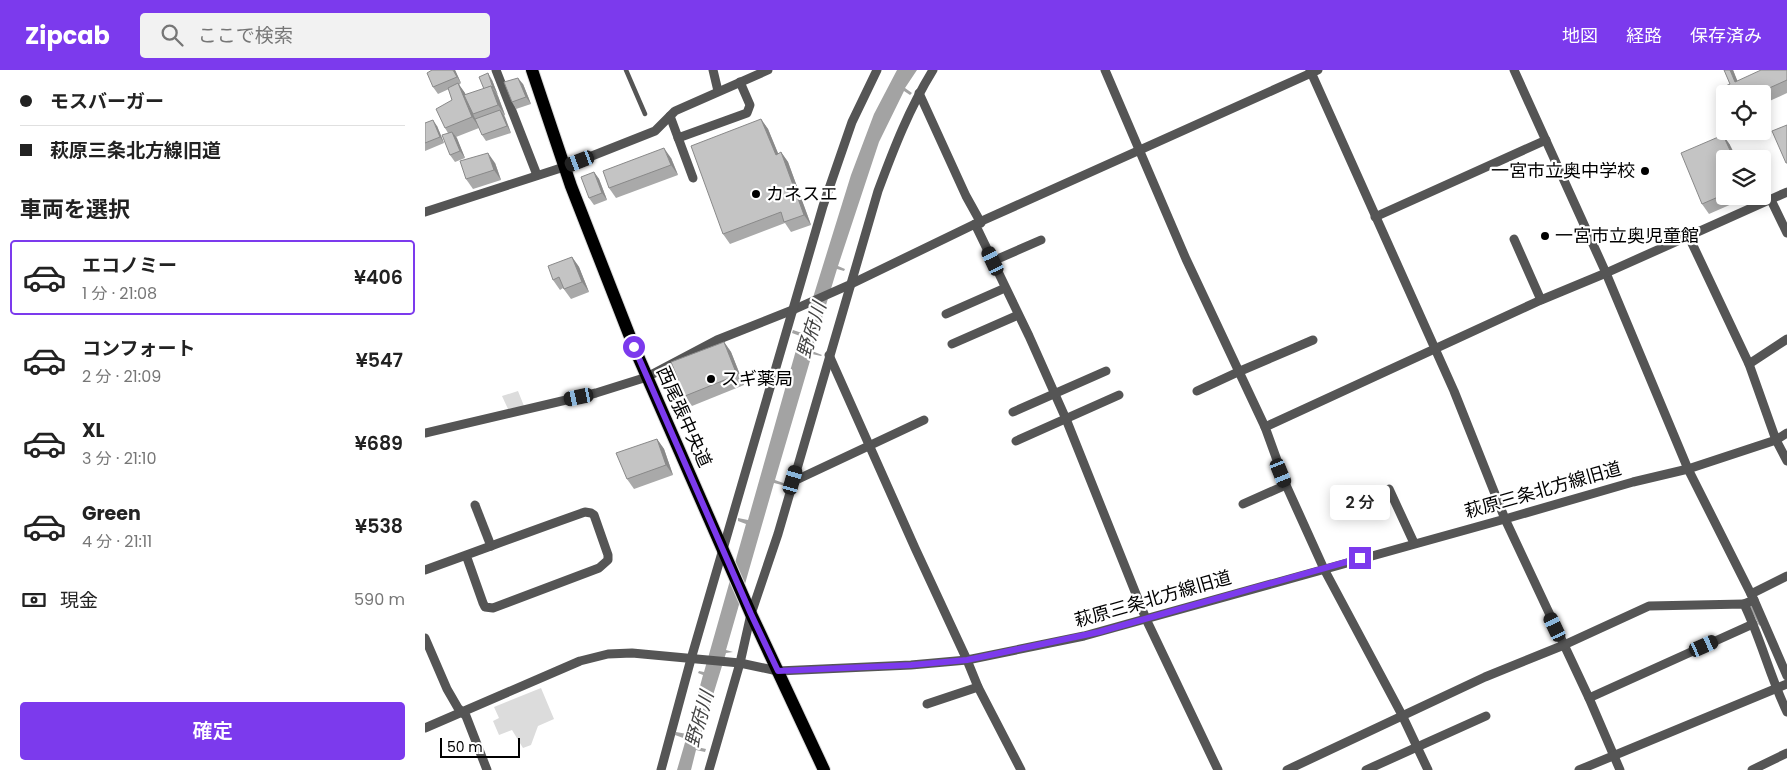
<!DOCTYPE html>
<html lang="ja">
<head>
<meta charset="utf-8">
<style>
  body { margin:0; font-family:Poppins,"Noto Sans JP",sans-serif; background:#f2f2f2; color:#222; height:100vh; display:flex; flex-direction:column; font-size:19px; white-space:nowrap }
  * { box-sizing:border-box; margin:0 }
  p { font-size:16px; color:#767676 }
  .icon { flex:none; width:28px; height:28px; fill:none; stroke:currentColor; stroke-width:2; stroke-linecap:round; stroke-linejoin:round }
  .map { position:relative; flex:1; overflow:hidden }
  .drawer { display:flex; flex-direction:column; background:#fff; width:425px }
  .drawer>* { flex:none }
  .banner { display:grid; align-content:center; height:110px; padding:0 20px; background:#fff }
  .buttons { position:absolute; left:1291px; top:15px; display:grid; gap:10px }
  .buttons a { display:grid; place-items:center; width:55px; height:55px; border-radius:5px; background:#fff; box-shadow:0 2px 12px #0003; font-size:25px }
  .scale { position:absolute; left:15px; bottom:12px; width:80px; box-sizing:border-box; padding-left:5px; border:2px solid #000; border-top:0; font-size:14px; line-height:18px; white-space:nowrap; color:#000; -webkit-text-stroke:4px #fff; paint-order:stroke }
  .end { position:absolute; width:22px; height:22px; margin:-11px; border:6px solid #7c3aed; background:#fff; box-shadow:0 0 0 2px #fff }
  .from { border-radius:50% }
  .bubble { position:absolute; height:35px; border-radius:5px; background:#fff; box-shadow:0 2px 12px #0003; font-size:16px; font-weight:600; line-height:35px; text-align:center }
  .car { position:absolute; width:15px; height:30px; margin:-15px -8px; border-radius:6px; box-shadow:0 0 4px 1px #0007; background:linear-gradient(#222 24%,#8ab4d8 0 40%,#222 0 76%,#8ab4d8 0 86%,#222 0) }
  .banner b { display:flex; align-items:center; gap:18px; height:48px; font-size:19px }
  .banner b+b { border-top:1px solid #e0e0e0 }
  .banner i { width:12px; height:12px; background:#222 }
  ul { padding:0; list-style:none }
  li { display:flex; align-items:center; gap:15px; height:75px; margin:0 10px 8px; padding:0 10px; border:2px solid transparent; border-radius:5px }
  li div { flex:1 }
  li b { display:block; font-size:19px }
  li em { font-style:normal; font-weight:600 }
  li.active { border-color:#7c3aed }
  li>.icon { width:45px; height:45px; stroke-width:1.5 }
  h2 { padding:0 20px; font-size:22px; line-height:60px }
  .pay { display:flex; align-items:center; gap:12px; height:55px; padding:0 20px; font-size:19px }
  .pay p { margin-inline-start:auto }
  .primary-button { display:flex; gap:10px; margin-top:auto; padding:10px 20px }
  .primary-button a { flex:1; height:58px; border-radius:5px; background:#7c3aed; color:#fff; font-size:20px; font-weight:600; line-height:58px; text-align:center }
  header { display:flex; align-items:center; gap:30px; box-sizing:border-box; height:70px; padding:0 25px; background:#7c3aed; color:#fff }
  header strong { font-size:24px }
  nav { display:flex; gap:28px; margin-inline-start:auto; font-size:18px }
  .search { width:350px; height:45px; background:#f2f2f2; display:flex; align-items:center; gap:12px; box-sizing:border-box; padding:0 18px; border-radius:5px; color:#767676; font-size:19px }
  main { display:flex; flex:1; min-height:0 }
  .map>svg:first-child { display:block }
  .green { fill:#dcdcdc }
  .water { fill:#a3a3a3 }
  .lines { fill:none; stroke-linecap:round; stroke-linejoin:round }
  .stream { stroke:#a3a3a3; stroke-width:3 }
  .primary-casing { stroke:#dbdbdb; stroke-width:14 }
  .service { stroke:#555; stroke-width:4.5 }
  .minor { stroke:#555; stroke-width:9 }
  .primary { stroke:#000; stroke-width:12 }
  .wall { fill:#a9a9a9 }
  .shaded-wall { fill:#898989 }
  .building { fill:#c4c4c4; stroke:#898989 }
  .route { stroke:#7c3aed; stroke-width:6 }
  .poi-dot { fill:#000; stroke:#fff; stroke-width:2 }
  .labels { text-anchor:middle; stroke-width:4.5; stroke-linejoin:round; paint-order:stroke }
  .poi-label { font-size:18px; fill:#000; stroke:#fff; text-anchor:start }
  .street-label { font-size:18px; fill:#000; stroke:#fff }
  .water-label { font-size:19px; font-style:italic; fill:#444; stroke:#fff }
</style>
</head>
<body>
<header>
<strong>Zipcab</strong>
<div class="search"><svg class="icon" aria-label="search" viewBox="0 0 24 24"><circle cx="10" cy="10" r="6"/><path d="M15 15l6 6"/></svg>ここで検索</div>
<nav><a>地図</a><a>経路</a><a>保存済み</a></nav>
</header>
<main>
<section class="drawer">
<div class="banner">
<b><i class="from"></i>モスバーガー</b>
<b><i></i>萩原三条北方線旧道</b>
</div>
<h2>車両を選択</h2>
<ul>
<li class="active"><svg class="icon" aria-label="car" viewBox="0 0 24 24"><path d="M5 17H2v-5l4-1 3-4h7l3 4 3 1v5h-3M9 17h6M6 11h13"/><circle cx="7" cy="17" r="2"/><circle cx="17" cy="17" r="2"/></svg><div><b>エコノミー</b><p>1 分 · 21:08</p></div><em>¥406</em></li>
<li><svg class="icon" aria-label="car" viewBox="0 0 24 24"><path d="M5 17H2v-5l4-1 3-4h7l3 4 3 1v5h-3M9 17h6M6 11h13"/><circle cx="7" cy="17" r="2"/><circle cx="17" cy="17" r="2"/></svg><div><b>コンフォート</b><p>2 分 · 21:09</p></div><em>¥547</em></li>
<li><svg class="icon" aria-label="car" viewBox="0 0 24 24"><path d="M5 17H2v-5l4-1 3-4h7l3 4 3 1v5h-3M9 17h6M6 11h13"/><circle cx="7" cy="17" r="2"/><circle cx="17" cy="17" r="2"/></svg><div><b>XL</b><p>3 分 · 21:10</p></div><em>¥689</em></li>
<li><svg class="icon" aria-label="car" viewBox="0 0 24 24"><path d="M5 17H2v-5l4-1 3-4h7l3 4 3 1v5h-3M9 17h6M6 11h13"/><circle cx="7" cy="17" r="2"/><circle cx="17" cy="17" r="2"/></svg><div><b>Green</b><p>4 分 · 21:11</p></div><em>¥538</em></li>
</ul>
<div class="pay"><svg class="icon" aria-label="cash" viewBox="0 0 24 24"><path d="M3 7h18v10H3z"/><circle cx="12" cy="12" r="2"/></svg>現金<p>590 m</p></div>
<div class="primary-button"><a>確定</a></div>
</section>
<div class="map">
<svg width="1362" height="700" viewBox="0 0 1362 700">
  <rect width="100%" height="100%" fill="#fff"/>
  <g class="green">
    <path d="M 93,321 L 99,336 L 83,339 L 77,326 Z"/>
    <path d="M 116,618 L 129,649 L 113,656 L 106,675 L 98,678 L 87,660 L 74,665 L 68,651 L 74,648 L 69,637 Z"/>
  </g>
  <path class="water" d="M 472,0 L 492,0 L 480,18 L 487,23 L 485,25 L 479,21 L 454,72 L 413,196 L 420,199 L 419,201 L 412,199 L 387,281 L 397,285 L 396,286 L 387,284 L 350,410 L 361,414 L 361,416 L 349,413 L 301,580 L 308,582 L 301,583 L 272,677 L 281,679 L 280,682 L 271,680 L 266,700 L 252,700 L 261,669 L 250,665 L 251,662 L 262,664 L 278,605 L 273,603 L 274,601 L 279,602 L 321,454 L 313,451 L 313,448 L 323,450 L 375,266 L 367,263 L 368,260 L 377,263 L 426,105 L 449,44 Z"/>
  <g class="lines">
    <path class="stream" d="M 1326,536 L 1335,554"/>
    <defs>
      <path id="primary" d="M 107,0 L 146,116 L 209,277 L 326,544 L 399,700"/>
    </defs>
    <use href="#primary" class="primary-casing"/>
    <path class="service" d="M 201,0 L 220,44"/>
    <g class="minor">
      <path d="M 71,0 L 112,105"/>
      <path d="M 288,0 L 293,21"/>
      <path d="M 680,0 L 761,189 L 840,357 L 861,415 L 899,499 L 977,645 L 1003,700"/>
      <path d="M 885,0 L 1029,321 L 1080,449 L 1164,628 L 1195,700"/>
      <path d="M 1089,0 L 1181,203 L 1263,399 L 1329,530 L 1319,534"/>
      <path d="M 494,23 L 541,126 L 556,153"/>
      <path d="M 245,46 L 268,108"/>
      <path d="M 253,68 L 322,43 L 325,35 L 315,12"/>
      <path d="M 1346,130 L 1362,163"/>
      <path d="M 0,142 L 139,97 L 230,61 L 250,41 L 343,0"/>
      <path d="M 950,147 L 1121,70"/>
      <path d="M 550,154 L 604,266 L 641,349 L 721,549 L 793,700"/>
      <path d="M 1264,167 L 1324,294 L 1351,370 L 1362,391"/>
      <path d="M 1089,169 L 1116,230"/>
      <path d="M 568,191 L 616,170"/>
      <path d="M 521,244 L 580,218"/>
      <path d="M 527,274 L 593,245"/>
      <path d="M 404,285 L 490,478 L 542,590 L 553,617 L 596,700"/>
      <path d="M 1324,294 L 1362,269"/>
      <path d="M 772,321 L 813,302 L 888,270"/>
      <path d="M 588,342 L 681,301"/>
      <path d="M 840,357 L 1116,230 L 1181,203 L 1362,122"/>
      <path d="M 0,363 L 171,323 L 222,307 L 292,270 L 370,239 L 424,215 L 550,154 L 893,0"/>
      <path d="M 591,371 L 694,325"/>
      <path d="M 369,411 L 499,350"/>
      <path d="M 964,419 L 989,473"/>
      <path d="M 818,434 L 861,415"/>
      <path d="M 50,435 L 66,476"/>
      <path d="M 0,500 C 53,481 106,461 160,442 L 166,443 L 169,445 L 183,485 L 183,490 L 174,498 L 68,538 L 60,537 L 58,533 L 41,485"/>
      <path d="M 1326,524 L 1362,506"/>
      <path d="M 1329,530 L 1362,606"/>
      <path d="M 0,568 L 22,619 L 33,638 L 41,646 L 62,700"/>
      <path d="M 1164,628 L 1328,554"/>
      <path d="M 502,634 L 553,617"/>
      <path d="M 0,658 L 155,591 L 183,584 L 207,583 L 315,593 L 353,601 L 486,595 L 542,590 L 659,566 L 1080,449 L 1208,412 L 1263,399 L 1351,370 L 1362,363"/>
      <path d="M 236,700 L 266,589 L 398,136 L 427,52 L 452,0"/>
      <path d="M 284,700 L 315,593 L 326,544 L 353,464 L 453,121 C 469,78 484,39 508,0"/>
      <path d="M 862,700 L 1060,607 L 1139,575 L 1224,536 L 1319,534 C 1336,569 1345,607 1362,642"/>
      <path d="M 941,700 L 1061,646"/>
      <path d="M 1154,700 L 1362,614"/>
      <path d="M 1327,700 L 1362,683"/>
    </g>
    <use href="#primary" class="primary"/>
  </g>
  <g class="wall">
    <path d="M 30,0 L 36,13 L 34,15 L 41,25 L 59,19 L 67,10 L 80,45 L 79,46 L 86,63 L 61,71 L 57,65 L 54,58 L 31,67 L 40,88 L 30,92 L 25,85 L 23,63 L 20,58 L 27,30 L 24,19 L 13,24 L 8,17 Z"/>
    <path d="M 1299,0 L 1308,0 L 1312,11 L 1362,0 L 1362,23 L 1338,34 L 1338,24 L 1300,24 L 1305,14 Z"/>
    <path d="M 98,14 L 106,34 L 91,39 L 87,32 Z"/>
    <path d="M 336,49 L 343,59 L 353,84 L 356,82 L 363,92 L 386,155 L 366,162 L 360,153 L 305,174 L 298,164 Z"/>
    <path d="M 0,53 L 12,56 L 19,73 L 0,81 Z"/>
    <path d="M 1298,65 L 1305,75 L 1300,89 L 1300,126 L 1325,126 L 1284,144 L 1277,134 Z"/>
    <path d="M 246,88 L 253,105 L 191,128 L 184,118 Z"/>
    <path d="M 70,93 L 76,110 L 48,119 L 41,109 Z"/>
    <path d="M 169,102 L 174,109 L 182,130 L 169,135 L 164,128 Z"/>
    <path d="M 147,187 L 154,197 L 164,222 L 146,229 L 138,218 L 135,220 L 128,210 Z"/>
    <path d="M 299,272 L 306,282 L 319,315 L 267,336 L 260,326 Z"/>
    <path d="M 232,369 L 239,379 L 248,405 L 209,419 L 202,409 Z"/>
  </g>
  <g class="shaded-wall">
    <path d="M 28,0 L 30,0 L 36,13 L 32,7 Z"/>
    <path d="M 1305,0 L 1308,0 L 1317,22 L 1310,12 Z"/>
    <path d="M 63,3 L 67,10 L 73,25 L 68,18 Z"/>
    <path d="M 93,8 L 98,14 L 106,34 L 101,27 Z"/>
    <path d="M 33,13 L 40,23 L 48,44 L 54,57 L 47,47 Z"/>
    <path d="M 66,16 L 73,26 L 80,45 L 73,35 Z"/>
    <path d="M 75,40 L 80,47 L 86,63 L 82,56 Z"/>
    <path d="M 336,49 L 343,59 L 358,95 L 351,85 Z"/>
    <path d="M 8,50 L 12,56 L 19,73 L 15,67 Z"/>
    <path d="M 27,62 L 32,68 L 40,88 L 35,81 Z"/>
    <path d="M 1298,65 L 1305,75 L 1312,89 L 1309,89 Z"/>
    <path d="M 239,78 L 246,88 L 253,105 L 246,95 Z"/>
    <path d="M 356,82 L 363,92 L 386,155 L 379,145 Z"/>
    <path d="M 63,83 L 70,93 L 76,110 L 69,100 Z"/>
    <path d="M 169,102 L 174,109 L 182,130 L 177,123 Z"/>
    <path d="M 147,187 L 154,197 L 164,222 L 157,212 Z"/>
    <path d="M 299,272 L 306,282 L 319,315 L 312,305 Z"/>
    <path d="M 232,369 L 239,379 L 248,405 L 241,395 Z"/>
  </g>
  <g class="building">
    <path d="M 7,0 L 28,0 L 32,7 L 8,17 L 2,3 Z"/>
    <path d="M 1299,0 L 1305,0 L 1310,12 L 1336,0 L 1362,0 L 1362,10 L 1331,24 L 1300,24 L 1300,34 L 1294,19 L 1305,14 Z"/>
    <path d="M 63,3 L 68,18 L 66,16 L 59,19 L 54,7 Z"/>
    <path d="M 93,8 L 101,27 L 87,32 L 79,12 Z"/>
    <path d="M 33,13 L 47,47 L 20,58 L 11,39 L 27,30 L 23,18 Z"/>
    <path d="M 66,16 L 73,35 L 48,44 L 39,25 Z"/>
    <path d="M 75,40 L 82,56 L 57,65 L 50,49 Z"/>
    <path d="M 336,49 L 351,85 L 356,82 L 379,145 L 359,152 L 356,142 L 298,164 L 266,76 Z"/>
    <path d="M 8,50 L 15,67 L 0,73 L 0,53 Z"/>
    <path d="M 1362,55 L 1362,93 L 1361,93 L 1347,61 Z"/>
    <path d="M 27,62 L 35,81 L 25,85 L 17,65 Z"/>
    <path d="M 1298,65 L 1309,89 L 1300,89 L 1300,124 L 1277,134 L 1256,83 Z"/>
    <path d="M 239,78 L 246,95 L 184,118 L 178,101 Z"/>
    <path d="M 63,83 L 69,100 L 41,109 L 35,91 Z"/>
    <path d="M 169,102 L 177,123 L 164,128 L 156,107 Z"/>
    <path d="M 147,187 L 157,212 L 139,219 L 134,207 L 128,210 L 123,196 Z"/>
    <path d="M 299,272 L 312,305 L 260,326 L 246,292 Z"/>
    <path d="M 232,369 L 241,395 L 202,409 L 191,383 Z"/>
  </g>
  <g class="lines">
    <path class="route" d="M 209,277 L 326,544 L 353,601 L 486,595 L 542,590 L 674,562 L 935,488"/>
  </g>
  <g class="poi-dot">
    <circle cx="1220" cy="101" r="5"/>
    <circle cx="331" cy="124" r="5"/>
    <circle cx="1120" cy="166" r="5"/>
    <circle cx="286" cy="309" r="5"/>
  </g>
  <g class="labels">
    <g class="poi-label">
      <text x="1210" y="107" text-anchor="end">一宮市立奥中学校</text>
      <text x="341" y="130">カネスエ</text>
      <text x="1130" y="172">一宮市立奥児童館</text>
      <text x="296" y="315">スギ薬局</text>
    </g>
    <g class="street-label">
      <text transform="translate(259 347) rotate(66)" y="6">西尾張中央道</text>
      <text transform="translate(1118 420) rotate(-16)" y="6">萩原三条北方線旧道</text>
      <text transform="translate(728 529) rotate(-16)" y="6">萩原三条北方線旧道</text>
    </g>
    <g class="water-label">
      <text transform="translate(386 260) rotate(-73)" y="7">野府川</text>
      <text transform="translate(274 649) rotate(-74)" y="7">野府川</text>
    </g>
  </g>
</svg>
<div class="buttons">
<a><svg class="icon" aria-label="locate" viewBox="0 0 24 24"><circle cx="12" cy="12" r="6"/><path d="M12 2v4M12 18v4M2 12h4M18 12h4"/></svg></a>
<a><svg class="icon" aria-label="layers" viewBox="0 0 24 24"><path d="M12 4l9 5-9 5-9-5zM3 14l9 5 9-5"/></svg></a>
</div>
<div class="scale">50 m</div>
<i class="end from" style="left:209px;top:277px"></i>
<i class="end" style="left:935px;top:488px"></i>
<div class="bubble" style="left:905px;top:415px;width:60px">2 分</div>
<i class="car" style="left:155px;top:91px;rotate:249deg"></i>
<i class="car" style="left:568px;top:191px;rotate:335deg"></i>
<i class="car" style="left:154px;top:327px;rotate:258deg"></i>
<i class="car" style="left:856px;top:403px;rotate:158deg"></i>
<i class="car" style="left:368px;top:410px;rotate:16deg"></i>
<i class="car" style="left:1130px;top:557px;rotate:335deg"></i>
<i class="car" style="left:1279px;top:576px;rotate:66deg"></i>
</div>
</main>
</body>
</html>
